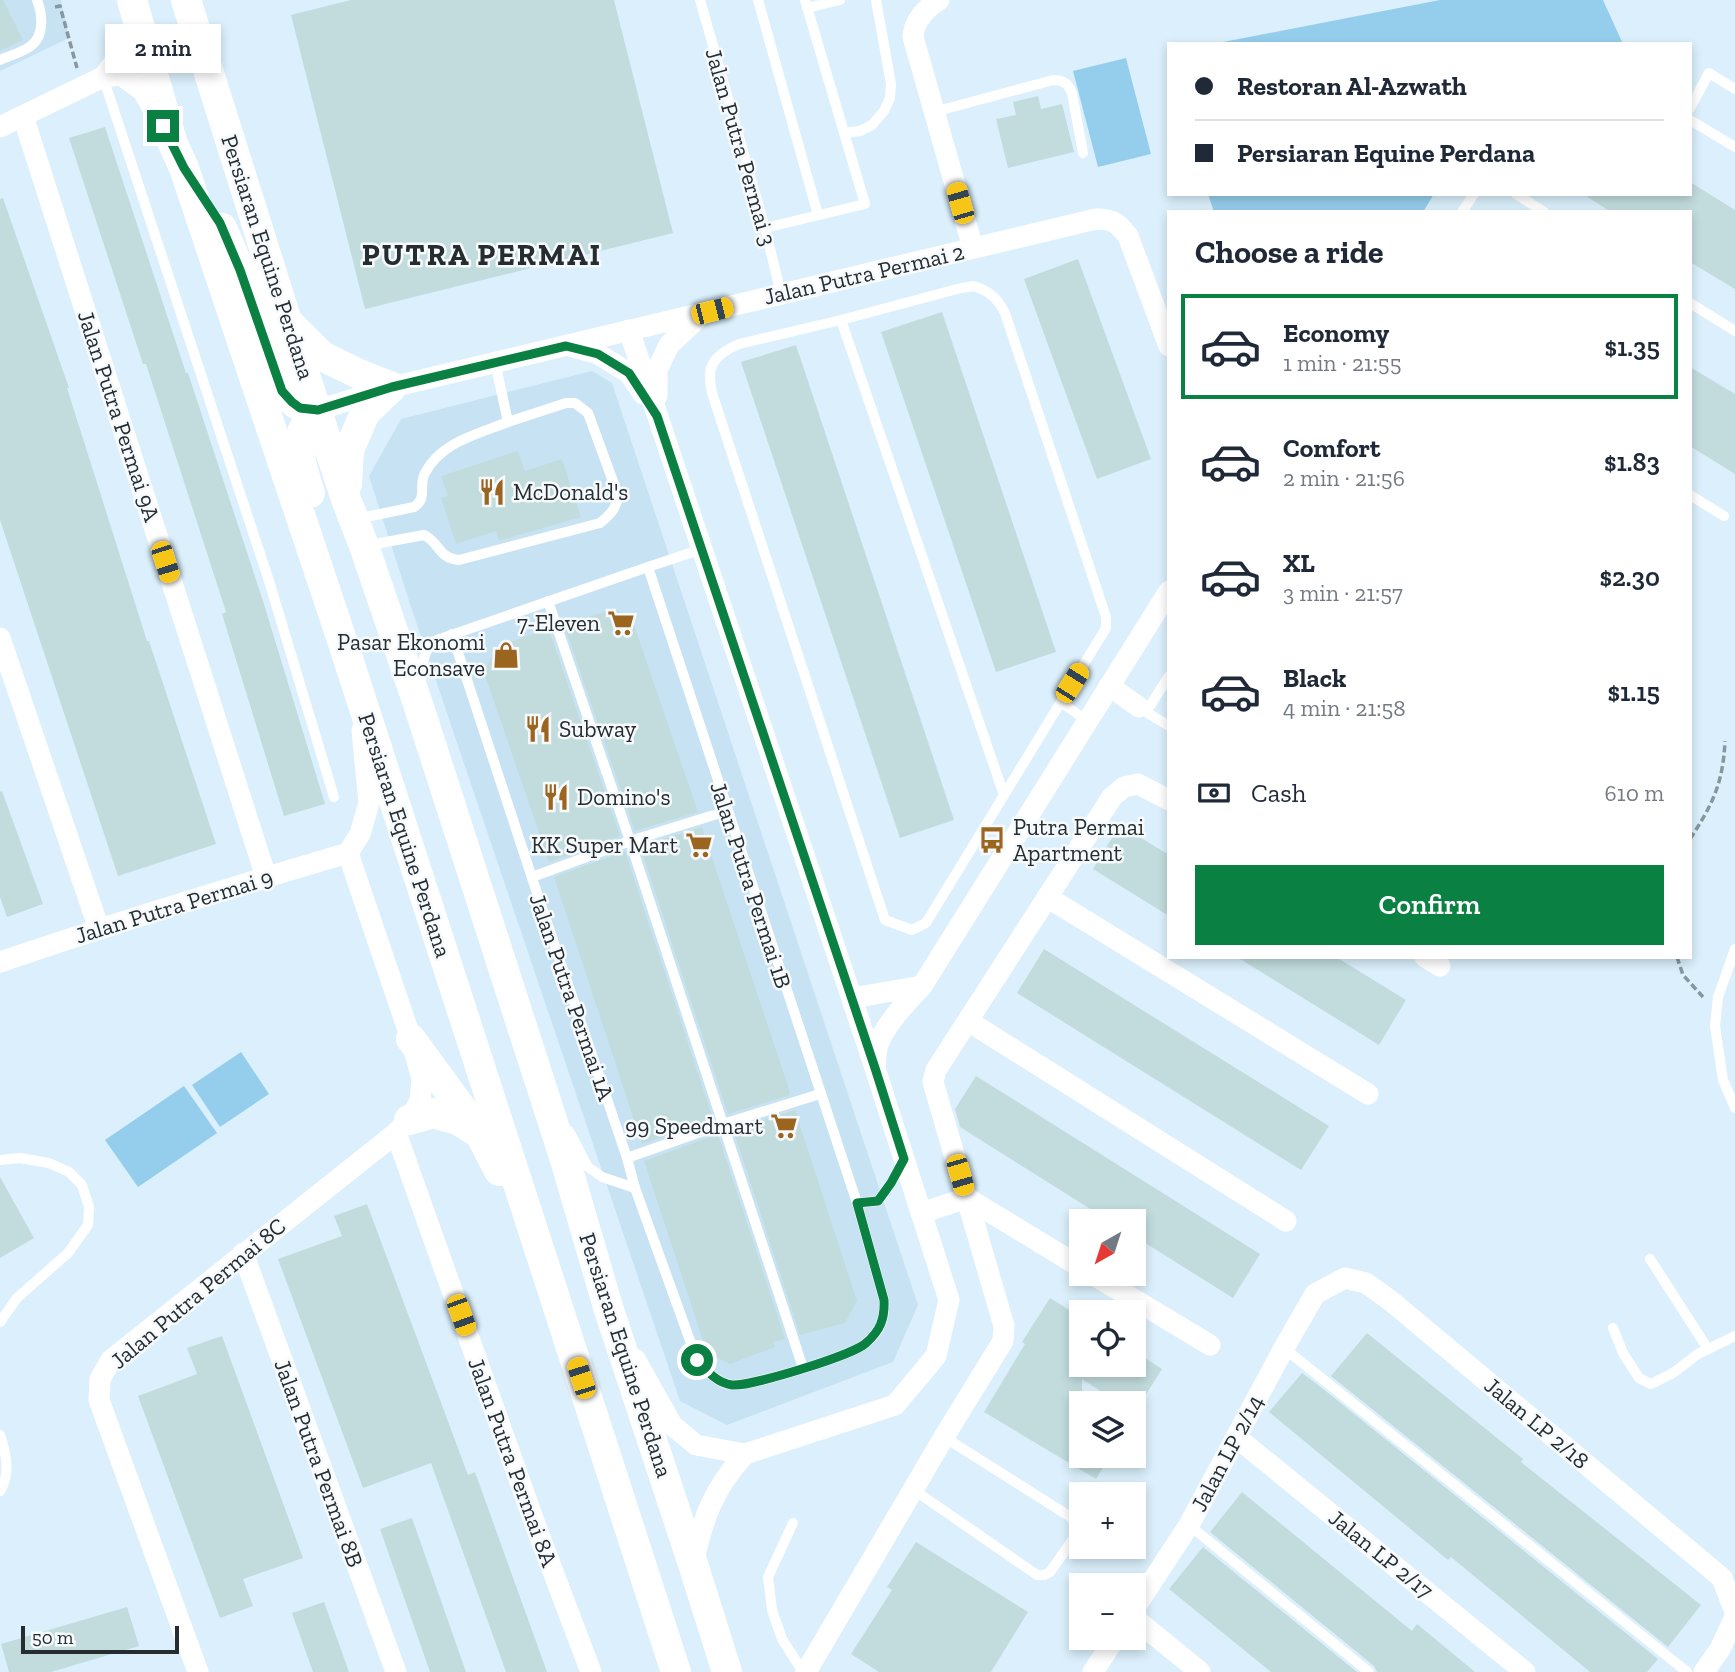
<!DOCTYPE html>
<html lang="en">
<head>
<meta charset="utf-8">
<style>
  body { margin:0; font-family:"Zilla Slab",serif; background:#f6f6f7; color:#1f2937; height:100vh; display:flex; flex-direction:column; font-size:26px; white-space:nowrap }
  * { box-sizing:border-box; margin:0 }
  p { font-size:23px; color:#747a83 }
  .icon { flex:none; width:38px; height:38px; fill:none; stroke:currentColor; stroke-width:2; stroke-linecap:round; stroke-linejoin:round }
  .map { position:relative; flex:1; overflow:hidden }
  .side { position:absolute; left:1167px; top:210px; width:525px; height:749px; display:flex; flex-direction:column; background:#fff; border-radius:0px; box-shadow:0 4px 10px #0003 }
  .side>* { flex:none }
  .banner { position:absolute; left:1167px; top:42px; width:525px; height:154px; border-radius:0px; box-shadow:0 4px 10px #0003; display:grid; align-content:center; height:154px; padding:0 28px; background:#fff }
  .needle { width:46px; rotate:219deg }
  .tools { position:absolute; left:1069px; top:1209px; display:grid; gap:14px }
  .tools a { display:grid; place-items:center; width:77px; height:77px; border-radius:0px; background:#fff; box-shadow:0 4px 10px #0003; font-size:35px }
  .scale { position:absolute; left:21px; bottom:18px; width:158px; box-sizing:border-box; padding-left:7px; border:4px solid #252d31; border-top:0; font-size:19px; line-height:24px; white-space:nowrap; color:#252d31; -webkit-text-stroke:5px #f6fafc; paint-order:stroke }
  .end { position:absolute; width:32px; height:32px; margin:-16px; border:9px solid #0b8043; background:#fff; box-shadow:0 0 0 4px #fff }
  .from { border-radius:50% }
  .bubble { position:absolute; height:49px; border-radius:0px; background:#fff; box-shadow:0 4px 10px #0003; font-size:23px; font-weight:600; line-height:49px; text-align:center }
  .car { position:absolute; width:21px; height:42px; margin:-21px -10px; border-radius:9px; box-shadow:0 0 5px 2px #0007; background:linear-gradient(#f5c518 24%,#345 0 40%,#f5c518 0 76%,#345 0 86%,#f5c518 0) }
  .banner b { display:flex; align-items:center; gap:24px; height:66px; font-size:26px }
  .banner b+b { border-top:2px solid #e0e1e3 }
  .banner i { width:18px; height:18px; background:#1f2937 }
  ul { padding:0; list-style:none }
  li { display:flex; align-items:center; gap:21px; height:105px; margin:0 14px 10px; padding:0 14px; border:4px solid transparent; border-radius:0px }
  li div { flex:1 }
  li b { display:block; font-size:26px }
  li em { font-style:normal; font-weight:600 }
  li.selected { border-color:#0b8043 }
  li>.icon { width:63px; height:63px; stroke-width:1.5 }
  h2 { padding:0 28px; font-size:32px; line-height:84px }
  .pay { display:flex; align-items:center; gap:18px; height:77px; padding:0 28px; font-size:26px }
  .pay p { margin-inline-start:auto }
  .action { display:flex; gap:14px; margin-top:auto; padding:14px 28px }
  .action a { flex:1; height:80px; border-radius:0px; background:#0b8043; color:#fff; font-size:28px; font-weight:600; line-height:80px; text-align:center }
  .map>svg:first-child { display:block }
  .built { fill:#c7e3f3 }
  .green { fill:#95ceec }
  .building { fill:#c2dcdd }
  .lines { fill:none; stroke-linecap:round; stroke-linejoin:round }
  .path { stroke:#87979f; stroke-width:3.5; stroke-dasharray:7 3.5; stroke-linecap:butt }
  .lane { stroke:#fff; stroke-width:10 }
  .street { stroke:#fff; stroke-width:21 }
  .secondary { stroke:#fff; stroke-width:30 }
  .route { stroke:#0b8043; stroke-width:9 }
  .labels { text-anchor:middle; stroke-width:5; stroke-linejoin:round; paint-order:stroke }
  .street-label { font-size:23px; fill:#252d31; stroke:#f6fafc }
  .poi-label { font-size:23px; fill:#252d31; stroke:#f6fafc; text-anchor:start }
  .district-label { font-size:30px; font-weight:bold; letter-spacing:2px; fill:#252d31; stroke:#f6fafc }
</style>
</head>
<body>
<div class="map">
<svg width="1735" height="1672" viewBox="0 0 1735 1672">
  <rect width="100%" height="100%" fill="#dbf0fc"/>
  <g class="built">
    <path d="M 0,0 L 61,0 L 69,38 L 0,71 Z"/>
    <path d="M 592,371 L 612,383 L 918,1305 L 893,1362 L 727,1425 L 680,1401 L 411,607 L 369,476 L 401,419 Z"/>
  </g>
  <g class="green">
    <path d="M 1440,0 L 1603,0 L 1623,44 L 1213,44 Z"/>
    <path d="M 1126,58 L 1151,154 L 1098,167 L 1073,71 Z"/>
    <path d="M 1208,194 L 1434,194 L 1423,212 L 1214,212 Z"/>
    <path d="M 241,1052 L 269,1094 L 220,1127 L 192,1085 Z"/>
    <path d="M 184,1086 L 217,1133 L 138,1187 L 105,1140 Z"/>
  </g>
  <g class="building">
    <path d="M 0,0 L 3,0 L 23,40 L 0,51 Z"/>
    <path d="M 351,0 L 614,0 L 673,233 L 365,309 L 291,15 Z"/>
    <path d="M 1038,96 L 1041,109 L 1062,104 L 1074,152 L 1008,168 L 996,119 L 1016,115 L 1013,102 Z"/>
    <path d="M 105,127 L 186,373 L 188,373 L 263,601 L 325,804 L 284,816 L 222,614 L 226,612 L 146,364 L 143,364 L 69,138 Z"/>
    <path d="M 1690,182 L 1735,210 L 1735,289 L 1690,262 L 1690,212 L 1611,212 L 1583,194 L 1690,194 Z"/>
    <path d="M 3,198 L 69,388 L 67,388 L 147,641 L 149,641 L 216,844 L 118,876 L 0,520 L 0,199 Z"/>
    <path d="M 1078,259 L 1151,459 L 1097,479 L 1024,279 Z"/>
    <path d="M 942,312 L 1056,652 L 996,672 L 881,332 Z"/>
    <path d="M 796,345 L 954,820 L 900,838 L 741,362 Z"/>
    <path d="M 1690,367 L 1735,394 L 1735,474 L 1690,446 Z"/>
    <path d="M 518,451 L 525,471 L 562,459 L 581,517 L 499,541 L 496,531 L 456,544 L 441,498 L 448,496 L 441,476 Z"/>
    <path d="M 613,609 L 631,616 L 698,812 L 635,831 L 564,625 Z"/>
    <path d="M 547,629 L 549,629 L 620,836 L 549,862 L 484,672 L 496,647 Z"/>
    <path d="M 2,791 L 43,904 L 7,917 L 0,897 L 0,792 Z"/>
    <path d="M 1120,825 L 1169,855 L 1169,916 L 1093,869 Z"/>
    <path d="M 702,827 L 790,1092 L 789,1092 L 790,1095 L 728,1114 L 640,846 Z"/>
    <path d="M 625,851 L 713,1119 L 642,1144 L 554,877 Z"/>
    <path d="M 1044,949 L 1329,1126 L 1301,1170 L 1017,993 Z"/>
    <path d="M 1237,957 L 1336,957 L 1406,1000 L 1379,1045 Z"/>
    <path d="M 976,1076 L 1260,1254 L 1233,1298 L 1134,1236 L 1134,1222 L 1111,1222 L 960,1127 L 955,1109 Z"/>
    <path d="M 795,1110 L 857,1301 L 845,1323 L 800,1335 L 733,1129 Z"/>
    <path d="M 718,1134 L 785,1339 L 773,1342 L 775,1347 L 730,1364 L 707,1353 L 644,1161 Z"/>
    <path d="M 0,1177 L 34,1238 L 0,1258 Z"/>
    <path d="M 367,1204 L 468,1475 L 475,1472 L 547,1672 L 506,1672 L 431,1463 L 363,1488 L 278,1259 L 342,1236 L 334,1216 Z"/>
    <path d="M 1050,1298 L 1082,1318 L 1082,1365 L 1134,1365 L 1134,1351 L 1162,1369 L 1140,1404 L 1120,1404 L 1082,1379 L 1082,1456 L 1110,1456 L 1096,1479 L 984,1412 L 1025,1344 L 1022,1342 Z"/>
    <path d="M 1367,1333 L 1523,1459 L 1521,1462 L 1701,1605 L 1668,1647 L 1331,1376 Z"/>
    <path d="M 222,1336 L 303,1558 L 243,1579 L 253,1606 L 220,1618 L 138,1396 L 197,1374 L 187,1348 Z"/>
    <path d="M 1302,1373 L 1322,1388 L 1658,1659 L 1647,1672 L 1590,1672 L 1451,1557 L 1448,1560 L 1269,1412 Z"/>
    <path d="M 1242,1492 L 1412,1631 L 1417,1624 L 1475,1672 L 1377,1672 L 1374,1666 L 1210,1532 Z"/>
    <path d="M 412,1518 L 466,1672 L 430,1672 L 380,1529 Z"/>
    <path d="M 916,1542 L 1028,1612 L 991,1672 L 879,1672 L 851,1654 L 892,1590 L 887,1587 Z"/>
    <path d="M 1203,1547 L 1357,1672 L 1271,1672 L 1169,1589 Z"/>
    <path d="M 324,1602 L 349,1672 L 313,1672 L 292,1613 Z"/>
    <path d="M 127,1607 L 139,1646 L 51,1672 L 9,1672 L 1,1644 Z"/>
  </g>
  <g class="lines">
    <g class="path">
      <path d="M 55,7 L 60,6 L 77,68"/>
      <path d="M 1690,839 C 1713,804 1723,783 1725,741"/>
      <path d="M 1677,957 L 1683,975 L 1703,997"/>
    </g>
    <g class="lane">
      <path d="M 700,0 L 765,228 L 781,294"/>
      <path d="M 758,0 L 818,215"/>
      <path d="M 807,8 L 840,0"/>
      <path d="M 0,60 C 9,56 26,51 32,45 C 45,34 42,13 37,0"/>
      <path d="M 103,77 L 269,581 L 334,797"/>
      <path d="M 1690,108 L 1709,73 L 1735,89"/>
      <path d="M 934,112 L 1053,80 C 1063,80 1068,83 1072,93 L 1083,153"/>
      <path d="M 1690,120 L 1735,147"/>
      <path d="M 844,133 L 860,131 L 872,125 L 884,111 L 890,98 L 891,84 L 876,0"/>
      <path d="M 1516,194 L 1544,212"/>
      <path d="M 1462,212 L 1474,194"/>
      <path d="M 765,228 L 865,204 L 805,0"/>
      <path d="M 974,286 C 991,292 997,298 1005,313 L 1106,617 L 1106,628 L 926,923 L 912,930 L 885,920 L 713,396 C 705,367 712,356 739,344 L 841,320 L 961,288 Z"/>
      <path d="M 1690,303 L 1735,331"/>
      <path d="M 841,320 L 1004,795"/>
      <path d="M 1690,495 L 1724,516"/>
      <path d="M 356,519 L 414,507 C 428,498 418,486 425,473 C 441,442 478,434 508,422"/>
      <path d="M 364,546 L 424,535 C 440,543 438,558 459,560 L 600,523 C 610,515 617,508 618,495 L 588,413 L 575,403 L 566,403 L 508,422 L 495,362"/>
      <path d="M 548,601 L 630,841 L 803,1368"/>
      <path d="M 452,634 L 537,893 L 627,1158 L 635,1188 L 697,1360 C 707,1371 717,1383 732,1385 C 749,1387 854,1355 866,1343 C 881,1330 885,1319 884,1300 L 857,1203 L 648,567"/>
      <path d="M 420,684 C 422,668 422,653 434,641 L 648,567 L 702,549"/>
      <path d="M 1061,702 L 1087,721"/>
      <path d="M 1141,709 L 1169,726"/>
      <path d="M 1146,712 L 1169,676"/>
      <path d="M 532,877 L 630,841 L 727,811"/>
      <path d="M 1735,949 L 1718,997 L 1715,1026 L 1723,1080 L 1735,1108"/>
      <path d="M 569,1131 L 588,1167 L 602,1177 L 635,1188"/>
      <path d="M 627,1158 L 723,1124 L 820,1094"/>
      <path d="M 0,1160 L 20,1158 L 49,1163 L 69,1172 L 82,1185 L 89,1207 L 88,1225 L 68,1253 L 17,1298 L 0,1322"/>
      <path d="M 857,1203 L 878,1201 L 891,1183 L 903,1162"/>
      <path d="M 1650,1259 L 1708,1349"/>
      <path d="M 1613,1328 L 1623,1353 L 1639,1378 L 1651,1384 L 1673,1373 L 1698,1354 L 1735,1336"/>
      <path d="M 1284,1348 L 1687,1672"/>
      <path d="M 0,1435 C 6,1453 11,1474 0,1491"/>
      <path d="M 914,1490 L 1037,1575 L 1044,1575 L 1050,1572 L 1074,1538 C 1078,1529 1076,1523 1069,1516 L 944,1437"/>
      <path d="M 793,1523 L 768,1577 L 772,1610 L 782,1639 L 803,1672"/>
      <path d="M 1189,1525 L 1369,1672"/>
    </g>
    <g class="street">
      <path d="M 939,0 C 925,9 914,20 913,37 L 973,248"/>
      <path d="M 103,77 L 128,45 L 136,15"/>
      <path d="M 23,116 L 266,877"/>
      <path d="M 0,127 L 103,77 L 121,75 L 143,91 L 156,114"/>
      <path d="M 629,330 L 875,1068 L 949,1300 L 936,1356 L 895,1405 L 745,1454 L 696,1445 L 672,1425 L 635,1359"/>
      <path d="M 570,346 L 598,354 L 629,373 L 643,394"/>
      <path d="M 657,396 L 657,370 L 669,345 L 703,313"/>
      <path d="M 318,410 L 392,387 L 1096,219 C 1113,219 1118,223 1128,236 L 1169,346"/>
      <path d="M 0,638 L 99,929"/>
      <path d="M 1109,686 L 1139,707"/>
      <path d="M 348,853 L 360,834 L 369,803 L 362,730"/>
      <path d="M 1047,897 L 1368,1094"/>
      <path d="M 1425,957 L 1440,966"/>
      <path d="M 0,962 C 115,923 232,887 348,853"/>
      <path d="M 852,998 L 922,986"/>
      <path d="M 968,1021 L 1286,1221"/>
      <path d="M 875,1066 C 876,1059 876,1050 878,1044 C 887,1022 906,1003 922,986 L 1169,591"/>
      <path d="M 396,1133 L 535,1524 L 591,1672"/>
      <path d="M 921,1213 L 967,1198 L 1082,1268"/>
      <path d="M 243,1253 L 396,1672"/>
      <path d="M 1092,1274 L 1210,1345"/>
      <path d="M 1236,1437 L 1525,1672"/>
      <path d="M 693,1564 C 703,1518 713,1489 745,1454"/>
      <path d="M 1134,1609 L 1189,1525 L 1284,1348 L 1315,1294 L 1345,1278 L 1366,1283 L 1391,1301 L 1722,1578 L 1735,1612"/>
      <path d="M 1134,1618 L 1200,1672"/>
      <path d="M 198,1672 L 99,1400 L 100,1379 L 111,1360 L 396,1133 L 409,1120 L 420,1101 L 422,1079 L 411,1039 L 348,853"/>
      <path d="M 806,1672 L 944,1437 L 1003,1341 L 1004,1326 L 1002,1319 L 933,1082 L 936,1070 L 1112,797 L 1124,787 L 1138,784 L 1169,800"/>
      <path d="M 1093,1672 L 1115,1638"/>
      <path d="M 1704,1672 L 1720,1649 L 1735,1617"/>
    </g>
    <g class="secondary">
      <path d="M 132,0 L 173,144 L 184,168 L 342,640 L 676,1672"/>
      <path d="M 186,0 L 287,321 L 346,499 L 364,546 L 418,704 L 566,1163 L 608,1307 L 693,1564 L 727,1672"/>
      <path d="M 222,228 L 240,270 L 282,391 C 296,406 298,407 318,410"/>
      <path d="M 292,326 L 322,356 L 359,374 L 392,387 L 365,413 L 349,450 L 347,484"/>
      <path d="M 310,493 C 304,474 294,447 304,428 C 307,421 314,416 318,410"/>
      <path d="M 411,1039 L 476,1128"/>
      <path d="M 409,1120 L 433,1113 L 458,1120 L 480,1134 L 499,1171"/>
    </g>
  </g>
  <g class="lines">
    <path class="route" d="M 163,126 L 184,168 L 220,223 L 240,270 L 282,391 L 292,402 L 300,408 L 318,410 L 392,387 L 566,346 L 598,354 L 629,373 L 657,416 L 875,1068 L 904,1159 L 891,1183 L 878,1201 L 857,1203 L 884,1300 C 885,1319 880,1331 866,1343 C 854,1355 749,1387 732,1385 C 717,1383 707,1371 697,1360"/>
  </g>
  <defs>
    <symbol id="restaurant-bare" viewBox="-9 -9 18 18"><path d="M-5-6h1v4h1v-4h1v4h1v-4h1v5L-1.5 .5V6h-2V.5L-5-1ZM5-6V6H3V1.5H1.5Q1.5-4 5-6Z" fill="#9b651f" stroke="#f6fafc" stroke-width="2.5" paint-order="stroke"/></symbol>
    <symbol id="supermarket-bare" viewBox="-9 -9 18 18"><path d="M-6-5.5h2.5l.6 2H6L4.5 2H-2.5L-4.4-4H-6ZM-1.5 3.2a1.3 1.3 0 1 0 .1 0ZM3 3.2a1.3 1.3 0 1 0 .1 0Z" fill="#9b651f" stroke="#f6fafc" stroke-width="2.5" paint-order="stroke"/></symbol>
    <symbol id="shop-bare" viewBox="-9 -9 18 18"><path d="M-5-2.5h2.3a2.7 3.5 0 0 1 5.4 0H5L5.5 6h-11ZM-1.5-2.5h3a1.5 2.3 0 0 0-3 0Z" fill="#9b651f" stroke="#f6fafc" stroke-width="2.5" paint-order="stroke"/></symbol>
    <symbol id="bus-bare" viewBox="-9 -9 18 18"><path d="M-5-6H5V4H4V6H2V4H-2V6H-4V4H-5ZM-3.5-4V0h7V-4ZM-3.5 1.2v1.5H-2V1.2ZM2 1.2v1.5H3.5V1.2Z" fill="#9b651f" stroke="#f6fafc" stroke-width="2.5" paint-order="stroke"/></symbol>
  </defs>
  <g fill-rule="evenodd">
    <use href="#restaurant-bare" x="473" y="473" width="38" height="38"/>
    <use href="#supermarket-bare" x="602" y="604" width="38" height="38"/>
    <use href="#shop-bare" x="487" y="636" width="38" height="38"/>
    <use href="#restaurant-bare" x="519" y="710" width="38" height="38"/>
    <use href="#restaurant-bare" x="537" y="778" width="38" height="38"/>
    <use href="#bus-bare" x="973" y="821" width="38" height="38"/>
    <use href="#supermarket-bare" x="680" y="826" width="38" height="38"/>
    <use href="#supermarket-bare" x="765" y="1107" width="38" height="38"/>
  </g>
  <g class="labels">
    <g class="street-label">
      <text transform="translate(741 147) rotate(74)" y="8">Jalan Putra Permai 3</text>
      <text transform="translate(268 257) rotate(72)" y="8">Persiaran Equine Perdana</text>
      <text transform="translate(864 274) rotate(-13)" y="8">Jalan Putra Permai 2</text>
      <text transform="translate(119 416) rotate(72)" y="8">Jalan Putra Permai 9A</text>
      <text transform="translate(405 835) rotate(72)" y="8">Persiaran Equine Perdana</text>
      <text transform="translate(751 885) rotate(72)" y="8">Jalan Putra Permai 1B</text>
      <text transform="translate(174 906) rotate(-17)" y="8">Jalan Putra Permai 9</text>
      <text transform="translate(572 997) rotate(71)" y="8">Jalan Putra Permai 1A</text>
      <text transform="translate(198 1293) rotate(-40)" y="8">Jalan Putra Permai 8C</text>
      <text transform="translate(626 1355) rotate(72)" y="8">Persiaran Equine Perdana</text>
      <text transform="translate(1537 1423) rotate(40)" y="8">Jalan LP 2/18</text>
      <text transform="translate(1227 1453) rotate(-62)" y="8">Jalan LP 2/14</text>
      <text transform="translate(513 1462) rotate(70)" y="8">Jalan Putra Permai 8A</text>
      <text transform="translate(319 1463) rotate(70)" y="8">Jalan Putra Permai 8B</text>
      <text transform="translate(1381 1554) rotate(39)" y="8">Jalan LP 2/17</text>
    </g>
    <g class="poi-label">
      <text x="513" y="500">McDonald's</text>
      <text x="600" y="631" text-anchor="end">7-Eleven</text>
      <text x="485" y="650" text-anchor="end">Pasar Ekonomi<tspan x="485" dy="26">Econsave</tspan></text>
      <text x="559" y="737">Subway</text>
      <text x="577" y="805">Domino's</text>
      <text x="1013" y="835">Putra Permai<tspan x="1013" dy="26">Apartment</tspan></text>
      <text x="678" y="853" text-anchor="end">KK Super Mart</text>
      <text x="763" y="1134" text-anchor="end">99 Speedmart</text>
    </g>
    <g class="district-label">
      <text x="482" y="265">PUTRA PERMAI</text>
    </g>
  </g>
</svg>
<div class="tools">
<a><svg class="needle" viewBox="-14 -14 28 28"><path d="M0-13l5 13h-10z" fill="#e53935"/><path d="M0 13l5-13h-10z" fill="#747a83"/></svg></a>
<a><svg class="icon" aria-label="locate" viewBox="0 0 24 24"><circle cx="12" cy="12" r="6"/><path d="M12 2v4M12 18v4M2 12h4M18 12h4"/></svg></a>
<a><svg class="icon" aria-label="layers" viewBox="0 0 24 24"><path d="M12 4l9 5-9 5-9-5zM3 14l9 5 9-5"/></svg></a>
<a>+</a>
<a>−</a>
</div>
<div class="scale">50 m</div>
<i class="end from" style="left:697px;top:1360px"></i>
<i class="end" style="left:163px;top:126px"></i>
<div class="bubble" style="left:105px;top:24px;width:116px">2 min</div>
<i class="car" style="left:960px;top:203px;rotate:344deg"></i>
<i class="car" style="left:712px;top:311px;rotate:76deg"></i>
<i class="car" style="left:165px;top:562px;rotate:162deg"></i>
<i class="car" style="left:1072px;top:683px;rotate:32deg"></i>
<i class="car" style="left:960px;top:1175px;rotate:164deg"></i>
<i class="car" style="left:461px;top:1315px;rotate:160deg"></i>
<i class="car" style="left:581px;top:1378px;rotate:342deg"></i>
<div class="banner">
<b><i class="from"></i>Restoran Al-Azwath</b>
<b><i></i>Persiaran Equine Perdana</b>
</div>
<section class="side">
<h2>Choose a ride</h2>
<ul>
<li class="selected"><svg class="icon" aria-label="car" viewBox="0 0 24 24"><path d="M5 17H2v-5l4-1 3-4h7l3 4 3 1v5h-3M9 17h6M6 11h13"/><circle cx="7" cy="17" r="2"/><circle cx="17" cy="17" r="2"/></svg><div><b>Economy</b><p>1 min · 21:55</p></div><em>$1.35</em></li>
<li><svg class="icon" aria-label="car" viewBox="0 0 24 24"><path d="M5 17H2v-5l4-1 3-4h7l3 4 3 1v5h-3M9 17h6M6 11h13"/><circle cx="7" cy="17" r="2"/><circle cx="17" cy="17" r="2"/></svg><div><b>Comfort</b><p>2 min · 21:56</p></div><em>$1.83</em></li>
<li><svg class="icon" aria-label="car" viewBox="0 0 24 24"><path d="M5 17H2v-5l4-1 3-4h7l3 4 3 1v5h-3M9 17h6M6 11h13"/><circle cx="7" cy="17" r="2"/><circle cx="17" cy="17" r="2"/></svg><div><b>XL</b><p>3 min · 21:57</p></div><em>$2.30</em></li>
<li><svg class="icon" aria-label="car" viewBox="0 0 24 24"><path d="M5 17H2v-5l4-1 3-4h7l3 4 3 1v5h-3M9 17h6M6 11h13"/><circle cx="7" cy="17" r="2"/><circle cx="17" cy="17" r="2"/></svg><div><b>Black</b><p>4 min · 21:58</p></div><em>$1.15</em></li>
</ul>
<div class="pay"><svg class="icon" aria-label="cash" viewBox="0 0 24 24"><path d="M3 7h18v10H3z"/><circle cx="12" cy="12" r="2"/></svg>Cash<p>610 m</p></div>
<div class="action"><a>Confirm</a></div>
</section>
</div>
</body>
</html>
